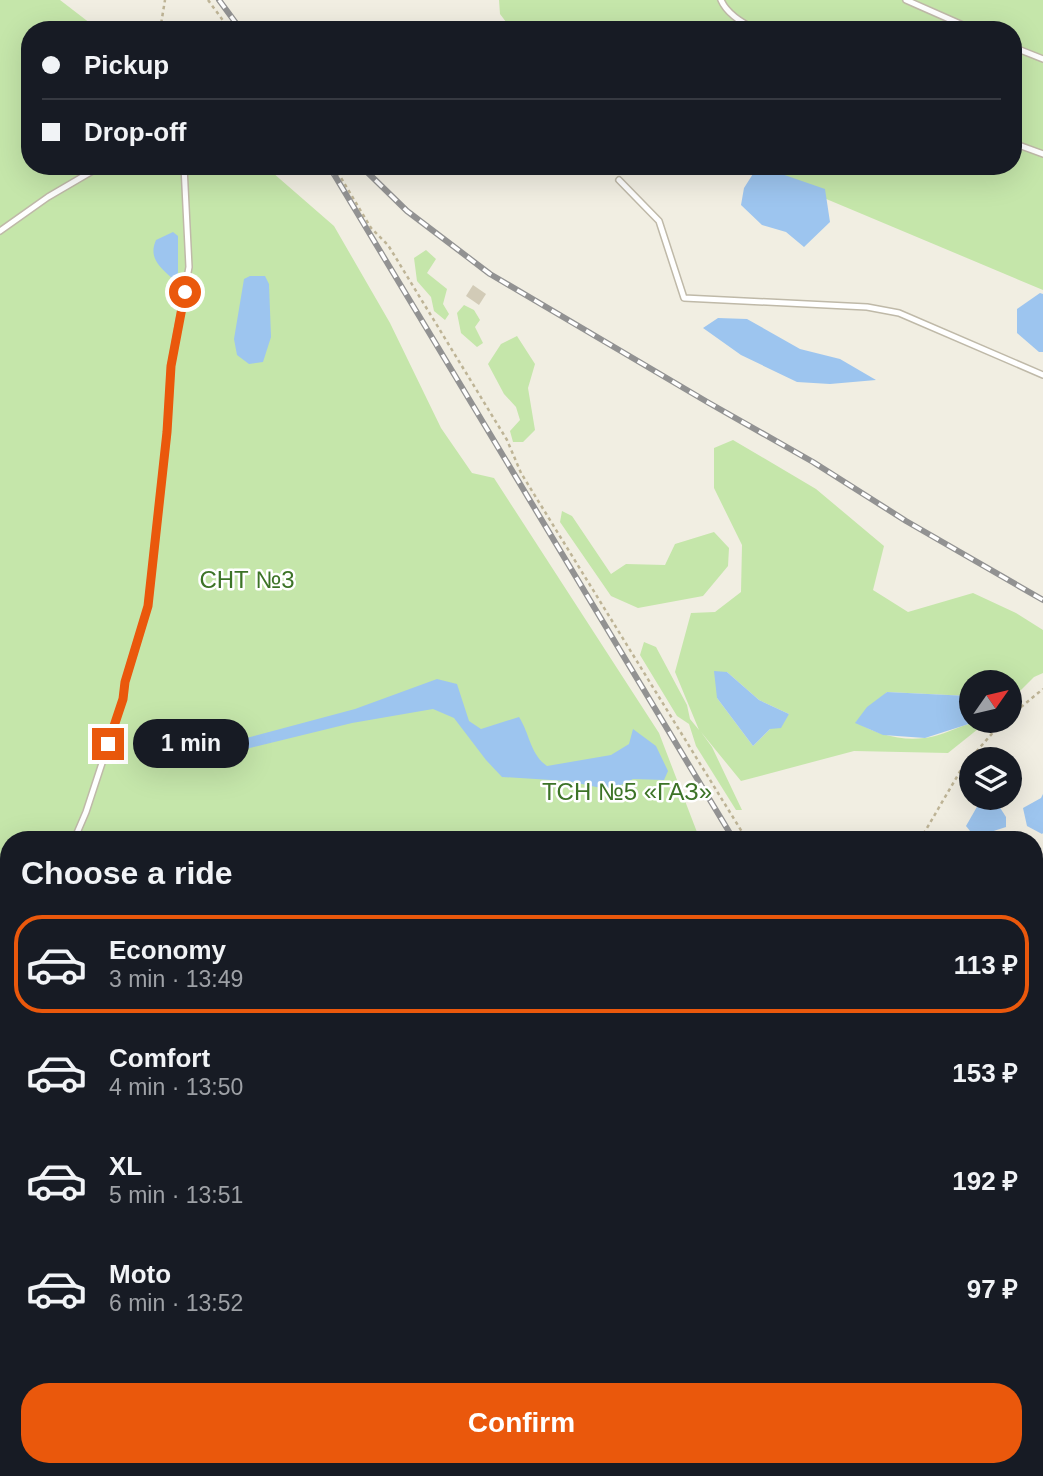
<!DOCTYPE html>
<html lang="en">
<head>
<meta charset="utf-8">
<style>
  body { margin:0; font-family:Helvetica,sans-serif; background:#242831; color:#f1f3f6; height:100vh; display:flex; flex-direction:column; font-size:26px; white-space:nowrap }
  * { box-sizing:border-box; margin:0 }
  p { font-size:23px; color:#9ea1a6 }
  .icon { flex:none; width:38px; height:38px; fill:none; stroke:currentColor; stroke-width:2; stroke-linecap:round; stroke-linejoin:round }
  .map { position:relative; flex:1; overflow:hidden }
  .side { position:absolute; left:0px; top:831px; width:1043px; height:646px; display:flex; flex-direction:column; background:#171b24; border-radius:28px 28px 0 0; box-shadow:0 7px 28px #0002 }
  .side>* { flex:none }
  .guide { position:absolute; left:21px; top:21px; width:1001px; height:154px; border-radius:28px; box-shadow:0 7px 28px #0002; display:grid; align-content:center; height:154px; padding:0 21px; background:#171b24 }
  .needle { width:46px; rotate:56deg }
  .buttons { position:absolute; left:959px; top:670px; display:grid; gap:14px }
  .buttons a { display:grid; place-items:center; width:63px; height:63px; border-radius:50%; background:#171b24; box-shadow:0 7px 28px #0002; font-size:35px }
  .end { position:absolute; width:32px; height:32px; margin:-16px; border:9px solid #ea580c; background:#fff; box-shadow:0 0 0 4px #fff }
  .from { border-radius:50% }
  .bubble { position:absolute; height:49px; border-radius:24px; background:#171b24; box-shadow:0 7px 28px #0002; font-size:23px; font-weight:600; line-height:49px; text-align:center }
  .guide b { display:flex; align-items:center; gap:24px; height:66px; font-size:26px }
  .guide b+b { border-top:2px solid #363941 }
  .guide i { width:18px; height:18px; background:#f1f3f6 }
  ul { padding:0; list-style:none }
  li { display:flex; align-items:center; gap:21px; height:98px; margin:0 14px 10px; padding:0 7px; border:4px solid transparent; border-radius:28px }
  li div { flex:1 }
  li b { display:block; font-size:26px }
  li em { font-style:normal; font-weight:600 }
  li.current { border-color:#ea580c }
  li>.icon { width:63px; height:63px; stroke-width:1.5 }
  h2 { padding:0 21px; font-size:32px; line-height:84px }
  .action { display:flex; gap:14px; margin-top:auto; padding:14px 21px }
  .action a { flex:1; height:80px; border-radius:28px; background:#ea580c; color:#fff; font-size:28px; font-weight:600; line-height:80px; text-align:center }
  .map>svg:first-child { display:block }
  .green { fill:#c5e6aa; fill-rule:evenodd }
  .water { fill:#9dc5ef }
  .building { fill:#d2cbb7 }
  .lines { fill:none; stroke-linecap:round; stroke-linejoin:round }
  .service-casing { stroke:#bfb9a8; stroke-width:8 }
  .path { stroke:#beb496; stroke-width:2.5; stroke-dasharray:3.5 3.5; stroke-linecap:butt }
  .service { stroke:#fff; stroke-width:5 }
  .rail-casing { stroke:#929292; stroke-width:6 }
  .rail { stroke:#fff; stroke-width:3.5; stroke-dasharray:10; stroke-linecap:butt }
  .route { stroke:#ea580c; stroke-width:9 }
  .labels { text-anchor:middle; stroke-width:5; stroke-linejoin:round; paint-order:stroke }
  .park-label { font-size:24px; fill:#3c7327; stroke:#fff }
</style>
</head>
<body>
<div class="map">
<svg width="1043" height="1476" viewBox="0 0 1043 1476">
  <rect width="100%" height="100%" fill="#f1eee2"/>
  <g class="green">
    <path d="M 0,0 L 60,0 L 99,30 L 30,30 L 30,166 L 265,166 L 334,226 L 390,323 L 441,428 L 472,473 L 494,478 L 659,733 L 700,840 L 9,840 L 9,1468 L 1034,1468 L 1034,1397 L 1043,1412 L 1043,1476 L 0,1476 Z"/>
    <path d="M 499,0 L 1043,0 L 1043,290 L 748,166 L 1013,166 L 1013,30 L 512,30 L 500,14 Z"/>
    <path d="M 426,250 L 436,259 L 427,273 L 447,289 L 443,304 L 449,314 L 445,320 L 434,311 L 431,297 L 417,281 L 414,258 Z"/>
    <path d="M 464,305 L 474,310 L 480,320 L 475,327 L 483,343 L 477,347 L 461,333 L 457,313 Z"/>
    <path d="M 517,336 L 535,364 L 528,388 L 535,430 L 523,442 L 513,442 L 510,431 L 520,420 L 516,407 L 504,394 L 488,364 L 501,344 Z"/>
    <path d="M 733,440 L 816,489 L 884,546 L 873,590 L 908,612 L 973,593 L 1016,613 L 1043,630 L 1043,673 L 1034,677 L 1010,701 L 1010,682 L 971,682 L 971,703 L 969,696 L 887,692 L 856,722 C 876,734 900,741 924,738 C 946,736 965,721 988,721 L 948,753 L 854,751 L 741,781 L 701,732 L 712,747 L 742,810 L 736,810 L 696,746 L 689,724 L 677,716 L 640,655 L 644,642 L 656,647 L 687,705 L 690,719 L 699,730 L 675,672 L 691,613 L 715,612 L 741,592 L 742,545 L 714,488 L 714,448 ZM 727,672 L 759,700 L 789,714 L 770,729 L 753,746 L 717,698 Z"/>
    <path d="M 562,511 L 572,516 L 611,574 L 626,564 L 665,565 L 675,544 L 714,532 L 729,548 L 728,566 L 703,596 L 638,608 L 611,596 L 560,522 Z"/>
    <path d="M 1034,925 L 1043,927 L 1043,1054 L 1034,1034 Z"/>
    <path d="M 1043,1115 L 1043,1243 L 1034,1232 L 1034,1116 Z"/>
  </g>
  <g class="water">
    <path d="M 758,166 L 825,189 L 830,222 L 804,247 L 786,232 L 762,225 L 741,205 L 744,188 Z"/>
    <path d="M 173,232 L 178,236 L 178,276 L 173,279 C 160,267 148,258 156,240 Z"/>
    <path d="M 250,276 L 265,276 L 269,284 L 271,337 L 263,362 L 249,364 L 237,355 L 234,339 L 244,279 Z"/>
    <path d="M 1040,293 L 1043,294 L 1043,352 L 1039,352 L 1017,333 L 1017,309 Z"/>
    <path d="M 718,318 L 747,319 L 800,349 L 840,359 L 876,380 L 830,384 L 797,382 L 741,355 L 703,328 Z"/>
    <path d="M 714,671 L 727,672 L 759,700 L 789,714 L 781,728 L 770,729 L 753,746 L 717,698 Z"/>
    <path d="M 437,679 L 457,684 L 469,721 L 481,729 L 519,717 C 530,734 530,754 547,766 L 611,755 L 629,744 L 633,729 L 656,746 L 668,771 L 664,780 L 633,779 L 611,790 L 567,781 L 502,777 L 486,760 L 454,718 L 433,709 L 352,723 L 229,753 L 224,748 L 235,741 L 355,709 Z"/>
    <path d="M 887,692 L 969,696 L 971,721 L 978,721 L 925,738 L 883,735 L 855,723 L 867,707 Z"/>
    <path d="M 1043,794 L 1043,833 L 1042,834 L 1027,826 L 1023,808 L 1041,798 Z"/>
    <path d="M 997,803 L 1006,817 L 1006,827 L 975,837 L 966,826 L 978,805 Z"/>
  </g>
  <path class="building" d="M 473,285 L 486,294 L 479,305 L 466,296 Z"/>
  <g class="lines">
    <defs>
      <g id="service">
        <path d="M 721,0 C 727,14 744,24 757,30"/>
        <path d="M 906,0 L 974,30"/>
        <path d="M 1013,47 L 1043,59"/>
        <path d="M 1013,143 L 1043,154"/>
        <path d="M 619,180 L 659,221 L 684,298 L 867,307 L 899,313 L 1043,375"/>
        <path d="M 0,231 L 48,197 L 101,166"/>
        <path d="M 74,840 L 86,812 L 123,699 L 125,682 L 148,606 L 167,432 L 171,366 L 189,267 L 184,166"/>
        <path d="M 0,989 L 9,972"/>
        <path d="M 0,1076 L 9,1057"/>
        <path d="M 466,1468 L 470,1476"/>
      </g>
    </defs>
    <use href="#service" class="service-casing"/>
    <g class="path">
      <path d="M 208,0 L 230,30"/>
      <path d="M 160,30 L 165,0"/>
      <path d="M 334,166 L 371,228 L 388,245 L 507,440 L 521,473 L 747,840"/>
      <path d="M 1010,716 L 1043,689"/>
      <path d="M 920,840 L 962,768 L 1003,721"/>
      <path d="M 1034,1326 L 1043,1340"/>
    </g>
    <use href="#service" class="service"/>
    <defs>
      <g id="rail">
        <path d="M 219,0 L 241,30"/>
        <path d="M 329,166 L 734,840"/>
        <path d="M 361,166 L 407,211 L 490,274 L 709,403 L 813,462 L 906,521 L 1043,600"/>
        <path d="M 1034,1338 L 1043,1352"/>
      </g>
    </defs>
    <use href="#rail" class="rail-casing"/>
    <use href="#rail" class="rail"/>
  </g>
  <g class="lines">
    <path class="route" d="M 108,744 L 123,699 L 125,682 L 148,606 L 167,432 L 171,366 L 185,292"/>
  </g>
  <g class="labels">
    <g class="park-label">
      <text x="247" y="588">СНТ №3</text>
      <text x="627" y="800">ТСН №5 «ГАЗ»</text>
    </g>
  </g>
</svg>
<div class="buttons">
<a><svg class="needle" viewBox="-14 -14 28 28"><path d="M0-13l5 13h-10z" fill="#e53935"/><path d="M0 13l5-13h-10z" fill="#9ea1a6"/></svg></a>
<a><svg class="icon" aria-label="layers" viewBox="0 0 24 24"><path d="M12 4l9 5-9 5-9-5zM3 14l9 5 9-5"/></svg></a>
</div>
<i class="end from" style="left:185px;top:292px"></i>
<i class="end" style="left:108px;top:744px"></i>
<div class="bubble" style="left:133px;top:719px;width:116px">1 min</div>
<div class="guide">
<b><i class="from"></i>Pickup</b>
<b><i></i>Drop-off</b>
</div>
<section class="side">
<h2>Choose a ride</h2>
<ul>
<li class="current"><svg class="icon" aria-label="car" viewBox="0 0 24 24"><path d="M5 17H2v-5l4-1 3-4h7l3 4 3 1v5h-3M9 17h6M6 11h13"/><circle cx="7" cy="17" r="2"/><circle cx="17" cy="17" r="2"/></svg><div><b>Economy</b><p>3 min · 13:49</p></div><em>113 ₽</em></li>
<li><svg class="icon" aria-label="car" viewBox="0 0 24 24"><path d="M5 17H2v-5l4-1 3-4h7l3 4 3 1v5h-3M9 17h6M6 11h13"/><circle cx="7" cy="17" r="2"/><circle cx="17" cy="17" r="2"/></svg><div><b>Comfort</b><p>4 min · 13:50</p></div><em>153 ₽</em></li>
<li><svg class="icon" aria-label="car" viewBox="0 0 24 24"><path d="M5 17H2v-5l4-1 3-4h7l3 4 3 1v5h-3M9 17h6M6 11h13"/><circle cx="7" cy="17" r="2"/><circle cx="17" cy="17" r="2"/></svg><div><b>XL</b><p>5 min · 13:51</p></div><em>192 ₽</em></li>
<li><svg class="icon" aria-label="car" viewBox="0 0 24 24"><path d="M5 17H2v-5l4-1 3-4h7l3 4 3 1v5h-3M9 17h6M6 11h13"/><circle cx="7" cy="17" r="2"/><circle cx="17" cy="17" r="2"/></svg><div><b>Moto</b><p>6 min · 13:52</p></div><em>97 ₽</em></li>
</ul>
<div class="action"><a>Confirm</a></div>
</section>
</div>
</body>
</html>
